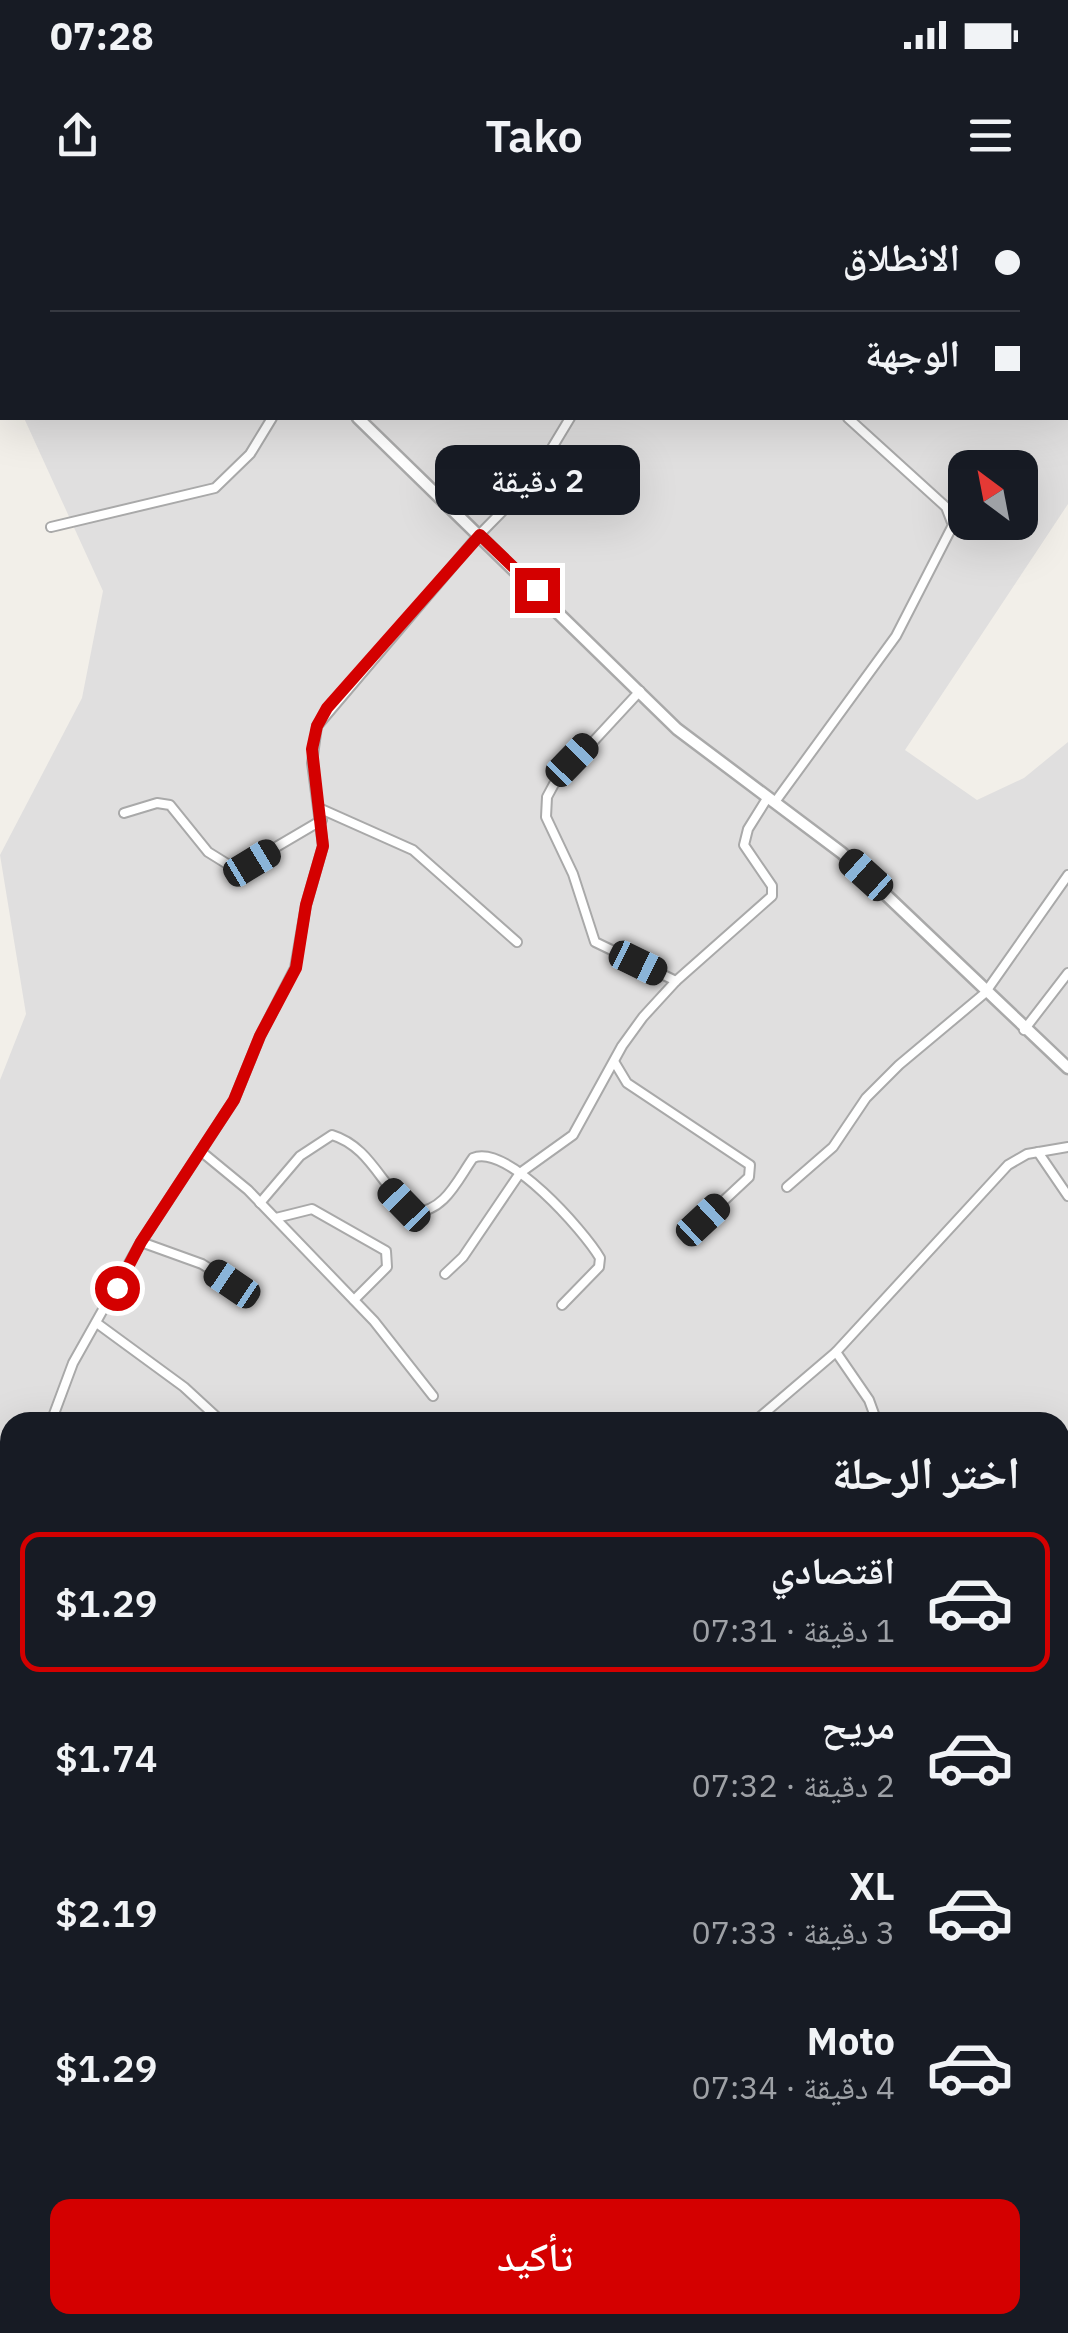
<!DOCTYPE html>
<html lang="ar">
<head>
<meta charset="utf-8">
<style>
  body { margin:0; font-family:"IBM Plex Sans","Noto Naskh Arabic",sans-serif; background:#20242c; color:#f1f3f6; direction:rtl; height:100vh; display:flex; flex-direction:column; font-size:38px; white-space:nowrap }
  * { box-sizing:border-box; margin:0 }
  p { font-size:32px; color:#9ea1a6 }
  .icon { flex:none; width:55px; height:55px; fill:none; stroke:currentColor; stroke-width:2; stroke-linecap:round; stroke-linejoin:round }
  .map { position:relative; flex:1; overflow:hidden; direction:ltr }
  .sheet { position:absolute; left:0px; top:1212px; width:1070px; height:922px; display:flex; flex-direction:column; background:#171b24; border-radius:30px 30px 0 0; box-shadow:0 10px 40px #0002; direction:rtl }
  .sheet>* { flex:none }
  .top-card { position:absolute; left:0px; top:0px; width:1070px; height:220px; box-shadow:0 10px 40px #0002; direction:rtl; display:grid; align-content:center; height:220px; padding:0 50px; background:#171b24 }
  .needle { width:65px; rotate:328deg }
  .buttons { position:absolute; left:948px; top:250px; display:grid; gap:20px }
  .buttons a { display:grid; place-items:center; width:90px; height:90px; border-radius:20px; background:#171b24; box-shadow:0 10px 40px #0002; font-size:50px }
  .end { position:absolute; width:45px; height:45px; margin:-22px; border:12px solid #d40000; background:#fff; box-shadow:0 0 0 5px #fff }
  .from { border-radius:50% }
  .bubble { position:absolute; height:70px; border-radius:20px; background:#171b24; box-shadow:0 10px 40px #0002; font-size:32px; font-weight:600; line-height:70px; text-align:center; direction:rtl }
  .car { position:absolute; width:30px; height:60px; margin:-30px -15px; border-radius:12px; box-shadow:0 0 8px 2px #0007; background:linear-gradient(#222 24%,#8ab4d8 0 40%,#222 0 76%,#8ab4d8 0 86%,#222 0) }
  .top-card b { display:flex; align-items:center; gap:35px; height:95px; font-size:38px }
  .top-card b+b { border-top:2px solid #363941 }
  .top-card i { width:25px; height:25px; background:#f1f3f6 }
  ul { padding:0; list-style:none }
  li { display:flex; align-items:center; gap:30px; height:140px; margin:0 20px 15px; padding:0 30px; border:5px solid transparent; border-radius:20px }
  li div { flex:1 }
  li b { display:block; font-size:38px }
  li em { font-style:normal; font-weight:600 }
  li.current { border-color:#d40000 }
  li>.icon { width:90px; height:90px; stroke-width:1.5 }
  h2 { padding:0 50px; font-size:45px; line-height:120px }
  .button { display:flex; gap:20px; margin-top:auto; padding:20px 50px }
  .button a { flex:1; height:115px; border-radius:20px; background:#d40000; color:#fff; font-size:40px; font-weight:600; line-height:115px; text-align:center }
  .status { display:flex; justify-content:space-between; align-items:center; height:70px; padding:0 50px; background:#171b24; direction:ltr }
  .status svg { height:28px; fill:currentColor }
  header { display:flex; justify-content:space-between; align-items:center; height:130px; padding:0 50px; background:#171b24; font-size:45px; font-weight:600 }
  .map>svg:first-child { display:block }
  .residential { fill:#e0dfdf; fill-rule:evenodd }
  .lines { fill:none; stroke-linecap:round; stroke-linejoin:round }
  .minor-casing { stroke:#a9a9a9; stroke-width:12 }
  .tertiary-casing { stroke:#a9a9a9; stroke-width:15 }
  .minor { stroke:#fff; stroke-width:8 }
  .tertiary { stroke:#fff; stroke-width:10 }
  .route { stroke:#d40000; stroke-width:12 }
</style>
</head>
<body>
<div class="status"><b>07:28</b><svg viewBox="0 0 49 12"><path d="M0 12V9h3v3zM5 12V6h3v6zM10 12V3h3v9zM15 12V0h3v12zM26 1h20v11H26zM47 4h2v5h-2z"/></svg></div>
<header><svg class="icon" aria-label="menu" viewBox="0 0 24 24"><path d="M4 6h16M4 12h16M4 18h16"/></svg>Tako<svg class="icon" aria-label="share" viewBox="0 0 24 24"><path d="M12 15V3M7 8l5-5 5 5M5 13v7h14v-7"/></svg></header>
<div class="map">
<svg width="1068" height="2133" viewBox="0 0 1068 2133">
  <rect width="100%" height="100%" fill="#f2efe9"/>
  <g class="residential">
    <path d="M 0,0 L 1068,0 L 1068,304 L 905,550 L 977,600 L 1024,578 L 1068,542 L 1068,1397 L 1060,1390 L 1060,1222 L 10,1222 L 10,1760 L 0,1764 L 0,880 L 26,814 L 0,655 L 82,498 L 103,391 L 24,218 L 1068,218 L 1068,2 L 2,2 L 2,200 ZM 965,268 L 1020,268 L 1020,322 L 965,322 Z"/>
    <path d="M 1068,1608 L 1068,2066 L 1060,2073 L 1060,1616 Z"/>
  </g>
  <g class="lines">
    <defs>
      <g id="minor">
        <path d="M 343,0 L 345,2"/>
        <path d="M 399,0 L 404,2"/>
        <path d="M 689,0 L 693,2"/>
        <path d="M 888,0 L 890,2"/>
        <path d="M 103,2 L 109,0"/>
        <path d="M 237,2 L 239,0"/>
        <path d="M 368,2 L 375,0"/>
        <path d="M 665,2 L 666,0"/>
        <path d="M 51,327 L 215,288 L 250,254 L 272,218"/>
        <path d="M 640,491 L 554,584 L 547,597 L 546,617 L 573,674 L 595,742 L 676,781"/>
        <path d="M 775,602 L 896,436 L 953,325 L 946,307 L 848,218"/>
        <path d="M 321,609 L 413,650 L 517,742"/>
        <path d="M 124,613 L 157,603 L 170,605 L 208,652 L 237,670 L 322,620"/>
        <path d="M 1024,830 L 1068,773"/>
        <path d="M 615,863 L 627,883 L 750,965 L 749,977 L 703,1020"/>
        <path d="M 1038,952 L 1068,996"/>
        <path d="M 203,953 L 248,990 L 374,1121 L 433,1196"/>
        <path d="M 787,987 L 833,947 L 866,898 L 899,865 L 985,793 L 1068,675"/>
        <path d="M 260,1003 L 300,956 L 332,935 C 371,947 381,987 413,1012 C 444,1013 458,979 473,958 C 507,943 584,1031 600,1058 L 599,1067 L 562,1105"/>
        <path d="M 276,1018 L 312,1009 L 386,1051 L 387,1067 L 354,1100"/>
        <path d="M 141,1042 L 202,1064 L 232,1083"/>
        <path d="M 445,1074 L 463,1057 L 520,973 L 573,935 L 622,846 L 643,817 L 676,781 L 772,696 L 772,686 L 744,645 L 748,629 L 768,597"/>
        <path d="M 98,1124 L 184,1187 L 222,1222"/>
        <path d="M 836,1152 L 869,1200 L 877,1222"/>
        <path d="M 51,1222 L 73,1163 L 141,1042 L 234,900 L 260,836 L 295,768 L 306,705 L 323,646 L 312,563 L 317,526 L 479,335 L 532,281 L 570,218"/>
        <path d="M 754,1222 L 836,1152 L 1008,965 L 1027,954 L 1068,947"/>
        <path d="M 0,1340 L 10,1330"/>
        <path d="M 0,1726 L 10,1722"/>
        <path d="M 1060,2006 L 1068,2012"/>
        <path d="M 69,2133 L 81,2129 L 91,2133"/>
        <path d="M 212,2133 L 226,2125"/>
      </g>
      <g id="tertiary">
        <path d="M 118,0 L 121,2"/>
        <path d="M 358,218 L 677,529 L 842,653 L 1068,868"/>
      </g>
    </defs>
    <use href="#minor" class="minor-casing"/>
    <use href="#tertiary" class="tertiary-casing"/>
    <use href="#minor" class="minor"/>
    <use href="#tertiary" class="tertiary"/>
  </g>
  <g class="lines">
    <path class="route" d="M 117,1088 L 141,1042 L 234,900 L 260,836 L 296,768 L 306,705 L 323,646 L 312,549 L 317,526 L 327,508 L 480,335 L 537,390"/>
  </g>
</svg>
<div class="buttons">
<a><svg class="needle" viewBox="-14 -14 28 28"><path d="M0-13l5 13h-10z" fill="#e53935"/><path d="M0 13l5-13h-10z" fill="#9ea1a6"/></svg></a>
</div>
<i class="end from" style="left:117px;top:1088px"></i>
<i class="end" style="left:537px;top:390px"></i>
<div class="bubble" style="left:435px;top:245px;width:205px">2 دقيقة</div>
<i class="car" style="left:572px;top:560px;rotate:44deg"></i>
<i class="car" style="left:252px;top:663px;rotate:59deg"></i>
<i class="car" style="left:866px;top:675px;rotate:312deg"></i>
<i class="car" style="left:638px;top:763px;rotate:116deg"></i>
<i class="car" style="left:404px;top:1005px;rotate:316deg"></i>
<i class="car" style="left:703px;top:1020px;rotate:47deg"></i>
<i class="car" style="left:232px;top:1084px;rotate:304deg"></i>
<div class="top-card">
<b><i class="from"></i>الانطلاق</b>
<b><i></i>الوجهة</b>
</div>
<section class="sheet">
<h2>اختر الرحلة</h2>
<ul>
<li class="current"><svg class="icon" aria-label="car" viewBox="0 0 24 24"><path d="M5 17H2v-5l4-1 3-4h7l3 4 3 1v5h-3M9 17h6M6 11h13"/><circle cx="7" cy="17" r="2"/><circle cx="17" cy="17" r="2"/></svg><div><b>اقتصادي</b><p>1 دقيقة · 07:31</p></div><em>$1.29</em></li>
<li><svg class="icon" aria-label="car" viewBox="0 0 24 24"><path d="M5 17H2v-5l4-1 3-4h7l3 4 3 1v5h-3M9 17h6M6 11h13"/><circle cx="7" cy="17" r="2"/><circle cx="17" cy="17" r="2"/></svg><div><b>مريح</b><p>2 دقيقة · 07:32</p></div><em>$1.74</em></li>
<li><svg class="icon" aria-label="car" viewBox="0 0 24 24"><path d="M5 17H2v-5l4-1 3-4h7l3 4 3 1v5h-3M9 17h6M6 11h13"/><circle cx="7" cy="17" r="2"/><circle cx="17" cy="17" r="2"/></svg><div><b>XL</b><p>3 دقيقة · 07:33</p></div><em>$2.19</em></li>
<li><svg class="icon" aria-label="car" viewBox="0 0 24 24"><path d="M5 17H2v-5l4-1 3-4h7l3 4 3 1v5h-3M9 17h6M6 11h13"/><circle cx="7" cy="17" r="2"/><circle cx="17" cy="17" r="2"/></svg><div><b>Moto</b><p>4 دقيقة · 07:34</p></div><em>$1.29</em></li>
</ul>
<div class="button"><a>تأكيد</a></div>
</section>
</div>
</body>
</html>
